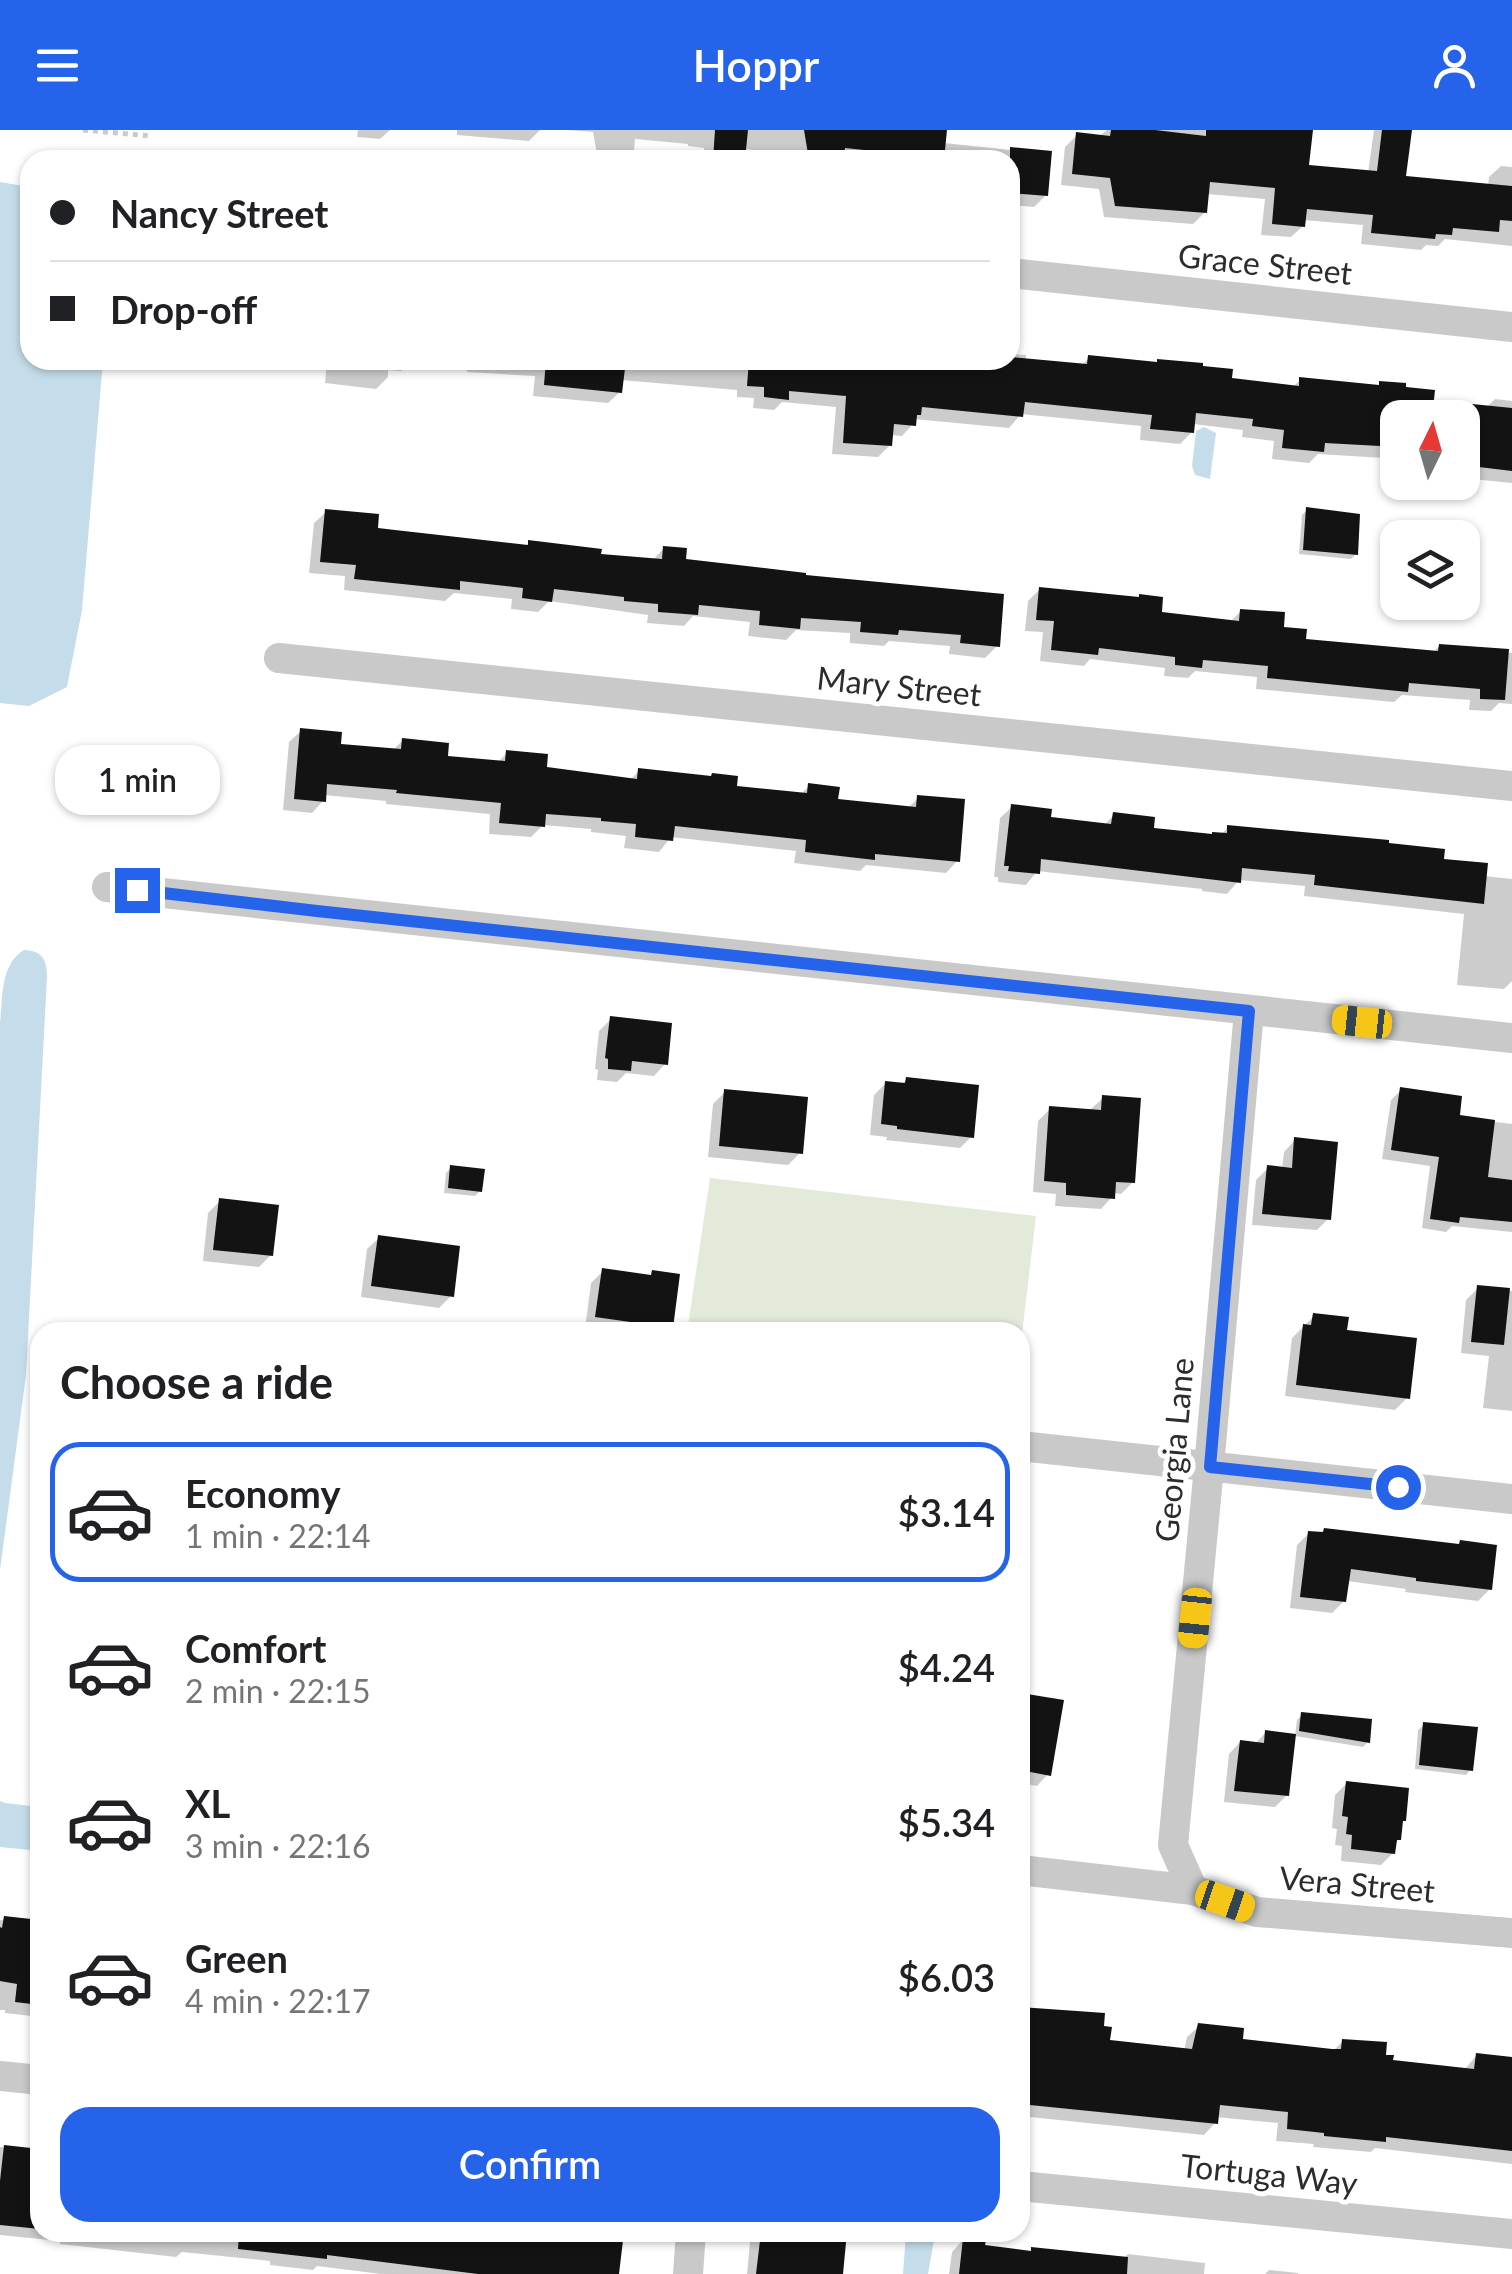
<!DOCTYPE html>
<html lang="en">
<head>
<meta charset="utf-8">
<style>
  body { margin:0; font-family:Lato,sans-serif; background:#f6f6f6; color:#202124; height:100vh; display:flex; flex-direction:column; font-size:38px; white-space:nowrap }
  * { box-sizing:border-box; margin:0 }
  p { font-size:32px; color:#757577 }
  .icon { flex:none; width:55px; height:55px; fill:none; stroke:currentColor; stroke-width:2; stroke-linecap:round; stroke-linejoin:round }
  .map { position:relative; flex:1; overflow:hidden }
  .side { position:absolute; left:30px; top:1192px; width:1000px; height:920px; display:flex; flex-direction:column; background:#fff; border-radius:30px; box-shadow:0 2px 8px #0004 }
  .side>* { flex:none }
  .banner { position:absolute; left:20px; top:20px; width:1000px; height:220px; border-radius:30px; box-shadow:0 2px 8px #0004; display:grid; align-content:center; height:220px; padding:0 30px; background:#fff }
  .needle { width:65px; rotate:5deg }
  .controls { position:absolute; left:1380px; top:270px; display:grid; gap:20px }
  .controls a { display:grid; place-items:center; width:100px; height:100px; border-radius:20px; background:#fff; box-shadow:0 2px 8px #0004; font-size:50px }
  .end { position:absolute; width:45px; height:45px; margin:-22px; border:12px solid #2563eb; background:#fff; box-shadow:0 0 0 5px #fff }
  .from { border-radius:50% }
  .bubble { position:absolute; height:70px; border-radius:30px; background:#fff; box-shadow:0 2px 8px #0004; font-size:32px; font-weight:600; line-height:70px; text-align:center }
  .car { position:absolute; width:30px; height:60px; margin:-30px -15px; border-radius:12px; box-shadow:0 0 8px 2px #0007; background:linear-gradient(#f5c518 24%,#345 0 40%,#f5c518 0 76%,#345 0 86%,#f5c518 0) }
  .banner b { display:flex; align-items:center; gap:35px; height:95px; font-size:38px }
  .banner b+b { border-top:2px solid #e0e0e0 }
  .banner i { width:25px; height:25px; background:#202124 }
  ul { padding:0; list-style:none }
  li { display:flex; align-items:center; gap:30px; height:140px; margin:0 20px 15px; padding:0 10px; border:5px solid transparent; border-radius:30px }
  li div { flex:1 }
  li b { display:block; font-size:38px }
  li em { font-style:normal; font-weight:600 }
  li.active { border-color:#2563eb }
  li>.icon { width:90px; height:90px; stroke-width:1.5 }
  h2 { padding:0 30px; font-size:45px; line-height:120px }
  .cta { display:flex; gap:20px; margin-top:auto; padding:20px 30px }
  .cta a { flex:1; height:115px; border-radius:30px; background:#2563eb; color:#fff; font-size:40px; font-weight:600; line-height:115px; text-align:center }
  header { display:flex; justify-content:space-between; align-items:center; height:130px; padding:0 30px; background:#2563eb; color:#fff; font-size:45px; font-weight:600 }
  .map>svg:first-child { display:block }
  .green { fill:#e3ead9 }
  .water { fill:#c5ddea }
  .shadow { fill:#0003 }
  .building { fill:#131313 }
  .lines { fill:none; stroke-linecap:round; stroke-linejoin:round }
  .path { stroke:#c9c9c9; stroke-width:5; stroke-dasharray:5 5; stroke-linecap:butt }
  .minor { stroke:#c9c9c9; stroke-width:30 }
  .route { stroke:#2563eb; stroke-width:12 }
  .labels { text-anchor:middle; stroke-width:10; stroke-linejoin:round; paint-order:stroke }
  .street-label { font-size:32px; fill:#2c2c2c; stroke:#fff }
</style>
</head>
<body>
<header><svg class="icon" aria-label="menu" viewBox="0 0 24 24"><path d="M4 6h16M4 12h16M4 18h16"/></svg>Hoppr<svg class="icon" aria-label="person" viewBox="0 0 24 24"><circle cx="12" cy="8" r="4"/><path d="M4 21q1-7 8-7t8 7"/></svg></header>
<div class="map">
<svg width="1512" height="2144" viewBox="0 0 1512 2144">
  <rect width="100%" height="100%" fill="#fff"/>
  <path class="green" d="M 710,1048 L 1036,1086 L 1020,1221 L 1020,1202 L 687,1202 Z"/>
  <g class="water">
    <path d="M 0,52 L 30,57 L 30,230 L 103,230 L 82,480 L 67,557 L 29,576 L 0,573 Z"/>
    <path d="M 1204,297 L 1216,303 L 1210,349 L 1195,345 L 1192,336 L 1196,301 Z"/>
    <path d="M 24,820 C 42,821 47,829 47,847 L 26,1245 L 0,1440 L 0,893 C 3,868 0,834 24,820 Z"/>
    <path d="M 0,1671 L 5,1673 L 40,1677 L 40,1721 L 0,1717 Z"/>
    <path d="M 906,2103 L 933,2103 L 934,2110 L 928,2144 L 903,2144 Z"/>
  </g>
  <g class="shadow">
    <path d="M 358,0 L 390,0 L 380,9 L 357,7 Z"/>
    <path d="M 457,0 L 540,0 L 529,11 L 457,5 Z"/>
    <path d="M 567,0 L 945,0 L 944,13 L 1050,24 L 1046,65 L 1034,77 L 1010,75 L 1010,30 L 796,30 L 795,24 L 744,19 L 743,30 L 704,30 L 704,18 L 688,16 L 688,14 L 635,9 L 634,20 L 624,30 L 598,30 L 593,2 Z"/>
    <path d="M 1107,0 L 1272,0 L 1306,37 L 1368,43 L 1374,0 L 1410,0 L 1404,48 L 1488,57 L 1489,47 L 1501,36 L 1512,37 L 1512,116 L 1445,109 L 1438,116 L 1426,115 L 1421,120 L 1361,114 L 1363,95 L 1303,90 L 1303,96 L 1291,107 L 1261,105 L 1265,69 L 1207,64 L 1205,82 L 1193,94 L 1104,87 L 1099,59 L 1061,55 L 1065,17 L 1077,5 L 1101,5 Z"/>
    <path d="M 1010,224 L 1026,225 L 1026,231 L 1081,236 L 1089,228 L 1230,251 L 1292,258 L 1300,250 L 1376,257 L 1380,254 L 1431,273 L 1486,278 L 1495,269 L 1512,271 L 1512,353 L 1462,348 L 1462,288 L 1398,288 L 1397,315 L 1384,328 L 1318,324 L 1309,333 L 1272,329 L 1274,311 L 1242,307 L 1243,300 L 1193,294 L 1192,302 L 1180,314 L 1140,310 L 1141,296 L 1021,284 L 1009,298 L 914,289 L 913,294 L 902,306 L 891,305 L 890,315 L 878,327 L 832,324 L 836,277 L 782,272 L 774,280 L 753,278 L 754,268 L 737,267 L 737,260 L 621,250 L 620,262 L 608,273 L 533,266 L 535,246 L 467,242 L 468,234 L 413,230 L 885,230 L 887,237 L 940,242 L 941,230 L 1010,230 Z"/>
    <path d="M 327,230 L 412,230 L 401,241 L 388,240 L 388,247 L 376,259 L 325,253 Z"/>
    <path d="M 1307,380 L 1356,424 L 1351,429 L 1299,424 L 1302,385 Z"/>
    <path d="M 326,382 L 375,400 L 525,417 L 529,413 L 598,426 L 652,431 L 664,418 L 684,431 L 804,445 L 997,516 L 985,528 L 949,524 L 950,516 L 889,511 L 884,516 L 850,513 L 850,503 L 796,500 L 786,510 L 748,506 L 750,492 L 693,486 L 684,496 L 647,493 L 648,485 L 549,471 L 538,482 L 511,479 L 512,469 L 454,463 L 445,471 L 344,460 L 345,446 L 309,443 L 314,393 Z"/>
    <path d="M 1040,459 L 1159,485 L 1230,492 L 1241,481 L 1303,511 L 1433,523 L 1439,516 L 1512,523 L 1512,574 L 1499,573 L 1491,581 L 1469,580 L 1470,570 L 1402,565 L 1394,572 L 1256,559 L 1257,547 L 1195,541 L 1188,548 L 1164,546 L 1165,538 L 1090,529 L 1084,536 L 1040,531 L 1043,502 L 1025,501 L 1028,471 Z"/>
    <path d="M 301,601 L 338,616 L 392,621 L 403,610 L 445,628 L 497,633 L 507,623 L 545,639 L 630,650 L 639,641 L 734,658 L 800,665 L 809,656 L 835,671 L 907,679 L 918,668 L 957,731 L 946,743 L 866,735 L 860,741 L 794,733 L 796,721 L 671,707 L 659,722 L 624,718 L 626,706 L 591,702 L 591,699 L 543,695 L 531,707 L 489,704 L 490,684 L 386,674 L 386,671 L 324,665 L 323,671 L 312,683 L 283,680 L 289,612 Z"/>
    <path d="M 1012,677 L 1048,689 L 1103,696 L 1114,685 L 1152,701 L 1221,705 L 1228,697 L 1386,715 L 1484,746 L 1512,749 L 1512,851 L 1504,859 L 1457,855 L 1464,784 L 1304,766 L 1305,756 L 1239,750 L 1227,764 L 1202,761 L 1202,759 L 1037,741 L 1026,755 L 998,752 L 998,747 L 994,747 L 1000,688 Z"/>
    <path d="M 611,889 L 665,934 L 654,946 L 626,943 L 617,952 L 597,950 L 598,940 L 595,939 L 599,901 Z"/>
    <path d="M 907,949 L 972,1006 L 960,1018 L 886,1010 L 887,1007 L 870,1005 L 874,965 L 886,953 L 901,955 Z"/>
    <path d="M 1401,960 L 1457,987 L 1512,994 L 1512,1102 L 1452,1096 L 1446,1102 L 1422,1098 L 1430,1036 L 1382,1029 L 1391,970 Z"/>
    <path d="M 725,962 L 800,1023 L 788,1035 L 708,1027 L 713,974 Z"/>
    <path d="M 1103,968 L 1133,1052 L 1121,1064 L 1113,1063 L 1112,1067 L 1101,1079 L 1055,1076 L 1056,1064 L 1033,1062 L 1038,991 L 1050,979 L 1091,979 Z"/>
    <path d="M 1295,1010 L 1329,1088 L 1317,1100 L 1252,1095 L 1256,1050 L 1268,1038 L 1282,1039 L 1284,1022 Z"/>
    <path d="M 451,1038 L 480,1061 L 475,1066 L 444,1063 L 446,1043 Z"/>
    <path d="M 220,1071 L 271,1125 L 259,1137 L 203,1131 L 208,1083 Z"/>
    <path d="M 379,1108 L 451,1166 L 439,1178 L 361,1167 L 367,1119 Z"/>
    <path d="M 603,1141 L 649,1147 L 653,1143 L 671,1197 L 665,1202 L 614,1202 L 585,1199 L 591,1153 Z"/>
    <path d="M 1478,1158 L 1512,1161 L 1512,1281 L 1483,1278 L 1489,1226 L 1461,1223 L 1466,1170 Z"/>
    <path d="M 1314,1186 L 1344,1202 L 1407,1268 L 1395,1280 L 1285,1266 L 1292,1208 Z"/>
    <path d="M 1324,1400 L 1490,1459 L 1478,1471 L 1405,1462 L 1406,1459 L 1347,1451 L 1344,1471 L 1332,1483 L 1290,1478 L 1297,1415 L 1309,1403 L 1320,1404 Z"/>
    <path d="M 1028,1566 L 1048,1644 L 1037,1656 L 1020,1653 L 1020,1575 Z"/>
    <path d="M 1302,1585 L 1368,1612 L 1363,1617 L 1295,1606 L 1297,1590 Z"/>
    <path d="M 1424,1595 L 1471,1639 L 1466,1645 L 1415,1639 L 1418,1600 Z"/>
    <path d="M 1266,1602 L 1287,1665 L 1275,1677 L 1224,1672 L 1229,1624 L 1240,1612 L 1255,1614 Z"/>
    <path d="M 1347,1653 L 1400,1693 L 1399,1709 L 1394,1714 L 1393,1723 L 1381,1735 L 1341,1731 L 1342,1716 L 1335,1715 L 1337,1699 L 1332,1698 L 1335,1665 Z"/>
    <path d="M 0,1790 L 40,1793 L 40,1887 L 5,1883 L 5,1880 L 0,1880 Z"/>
    <path d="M 1020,1879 L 1101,1898 L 1108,1912 L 1184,1921 L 1187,1907 L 1199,1896 L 1240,1912 L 1332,1922 L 1343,1911 L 1383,1927 L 1390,1932 L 1464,1940 L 1476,1926 L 1512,1930 L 1512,2034 L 1375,2018 L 1371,2022 L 1313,2017 L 1314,2014 L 1276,2011 L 1278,1993 L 1216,1987 L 1215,1993 L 1204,2005 L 1020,1986 Z"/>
    <path d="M 0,2017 L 40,2021 L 40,2102 L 621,2102 L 616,2144 L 381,2144 L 317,2136 L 313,2140 L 270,2135 L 270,2131 L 182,2122 L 176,2127 L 60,2114 L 60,2111 L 0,2105 Z"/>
    <path d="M 751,2102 L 845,2102 L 839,2144 L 747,2144 Z"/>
    <path d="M 963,2110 L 982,2117 L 1028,2124 L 1032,2119 L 1123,2129 L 1128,2124 L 1205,2133 L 1204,2144 L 949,2144 L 952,2122 Z"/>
    <path d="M 1269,2140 L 1298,2143 L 1298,2144 L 1265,2144 Z"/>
  </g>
  <g class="building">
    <path d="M 715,0 L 748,0 L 745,30 L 713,30 Z"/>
    <path d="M 804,0 L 947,0 L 944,30 L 916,30 L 902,28 L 902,24 L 845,18 L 844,30 L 809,30 Z"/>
    <path d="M 1111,0 L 1155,0 L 1206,6 L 1206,0 L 1313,0 L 1309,35 L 1377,41 L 1382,0 L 1412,0 L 1406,46 L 1512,56 L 1512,91 L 1500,90 L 1499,102 L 1453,98 L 1452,105 L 1436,104 L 1435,109 L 1371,103 L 1373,85 L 1307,79 L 1305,97 L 1272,94 L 1275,58 L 1210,52 L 1207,83 L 1115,76 L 1110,48 L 1072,44 L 1076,2 L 1110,6 Z"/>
    <path d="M 1010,17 L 1052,21 L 1048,66 L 1010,63 Z"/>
    <path d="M 1088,225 L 1157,232 L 1157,229 L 1203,233 L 1203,236 L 1233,239 L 1232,248 L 1299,256 L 1299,247 L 1379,255 L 1379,251 L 1406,253 L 1406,257 L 1435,260 L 1432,288 L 1398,288 L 1398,317 L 1325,313 L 1324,322 L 1282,318 L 1284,300 L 1252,296 L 1253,289 L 1196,283 L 1194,303 L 1150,299 L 1152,285 L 1025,272 L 1023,287 L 922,277 L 921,285 L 917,285 L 916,296 L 894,294 L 892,316 L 843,313 L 846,266 L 789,261 L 789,270 L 764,267 L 764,257 L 747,256 L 749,230 L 888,230 L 889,235 L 950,240 L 951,230 L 1010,230 L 1010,227 L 1087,234 Z"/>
    <path d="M 546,230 L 626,230 L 622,263 L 544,255 Z"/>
    <path d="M 1462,273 L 1512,278 L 1512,341 L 1462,335 Z"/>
    <path d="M 1306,377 L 1360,384 L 1358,425 L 1303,420 Z"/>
    <path d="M 325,379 L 379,384 L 378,398 L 395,400 L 528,415 L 528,410 L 602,419 L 601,424 L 662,429 L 663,416 L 687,418 L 686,429 L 806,443 L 806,445 L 1004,464 L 1000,517 L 960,513 L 961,505 L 899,500 L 898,505 L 860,502 L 861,492 L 801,488 L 800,499 L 759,495 L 760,481 L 699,475 L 698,485 L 658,482 L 658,474 L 624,471 L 624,467 L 554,459 L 552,472 L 522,468 L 523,458 L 460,451 L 460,460 L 354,449 L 356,435 L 320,432 Z"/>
    <path d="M 1039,457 L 1139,467 L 1139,464 L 1163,467 L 1162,482 L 1239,491 L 1240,479 L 1285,482 L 1284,497 L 1307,499 L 1306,509 L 1438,521 L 1439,514 L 1509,519 L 1505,570 L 1480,569 L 1480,559 L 1409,553 L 1408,562 L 1267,548 L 1268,536 L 1203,530 L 1202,538 L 1175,535 L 1175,527 L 1099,518 L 1098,525 L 1051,520 L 1054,491 L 1036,490 Z"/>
    <path d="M 300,598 L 342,602 L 341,614 L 401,619 L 402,608 L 449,613 L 448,626 L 505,631 L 506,620 L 548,624 L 547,637 L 637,649 L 638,638 L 711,646 L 712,643 L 738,646 L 737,656 L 807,663 L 808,653 L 840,657 L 838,669 L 916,677 L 917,665 L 965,669 L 960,732 L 875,724 L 875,730 L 805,722 L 806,710 L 675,696 L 673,711 L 635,707 L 636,694 L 601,691 L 601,688 L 546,684 L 545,697 L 499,693 L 501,673 L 396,663 L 397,660 L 327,654 L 326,672 L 294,669 Z"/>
    <path d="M 1011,674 L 1052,679 L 1051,687 L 1111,694 L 1113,682 L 1155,687 L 1154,698 L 1212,704 L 1212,702 L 1227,703 L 1227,695 L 1389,710 L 1389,713 L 1445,719 L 1444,729 L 1488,733 L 1484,774 L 1314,755 L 1315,745 L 1242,738 L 1241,753 L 1041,729 L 1040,744 L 1008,741 L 1009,736 L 1004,736 Z"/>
    <path d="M 610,886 L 672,893 L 668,935 L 632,931 L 631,941 L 608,939 L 608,929 L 605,928 Z"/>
    <path d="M 906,947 L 979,955 L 974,1008 L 897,999 L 897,996 L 881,994 L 885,951 L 905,953 Z"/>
    <path d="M 1400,957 L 1462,966 L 1460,985 L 1495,990 L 1488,1047 L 1512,1050 L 1512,1092 L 1460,1087 L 1459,1093 L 1430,1089 L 1439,1027 L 1391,1020 Z"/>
    <path d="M 724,959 L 808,967 L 803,1024 L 719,1016 Z"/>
    <path d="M 1102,965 L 1141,968 L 1135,1053 L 1116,1052 L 1115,1069 L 1066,1065 L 1066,1053 L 1044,1051 L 1049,976 L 1101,980 Z"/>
    <path d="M 1294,1007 L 1338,1012 L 1331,1090 L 1262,1084 L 1267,1035 L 1292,1038 Z"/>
    <path d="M 450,1035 L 485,1039 L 482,1062 L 448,1058 Z"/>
    <path d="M 219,1068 L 279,1075 L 273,1126 L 213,1120 Z"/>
    <path d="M 378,1105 L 460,1116 L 454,1167 L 371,1156 Z"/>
    <path d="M 602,1138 L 651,1145 L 652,1140 L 680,1144 L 673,1198 L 595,1187 Z"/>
    <path d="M 1477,1155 L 1510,1158 L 1504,1215 L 1471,1212 Z"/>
    <path d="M 1313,1183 L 1349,1187 L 1347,1200 L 1417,1208 L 1410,1269 L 1296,1255 L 1303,1194 L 1311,1195 Z"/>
    <path d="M 1324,1398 L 1459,1414 L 1460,1410 L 1497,1415 L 1492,1460 L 1416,1451 L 1416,1448 L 1351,1439 L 1346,1472 L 1300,1467 L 1308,1401 L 1323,1402 Z"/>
    <path d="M 1027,1564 L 1064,1570 L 1051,1646 L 1020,1640 L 1020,1593 Z"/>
    <path d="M 1301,1582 L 1372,1589 L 1370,1613 L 1299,1601 Z"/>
    <path d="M 1423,1592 L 1478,1597 L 1473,1641 L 1419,1635 Z"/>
    <path d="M 1265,1600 L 1296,1604 L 1289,1666 L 1234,1661 L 1240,1610 L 1264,1613 Z"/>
    <path d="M 1346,1651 L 1409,1658 L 1406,1691 L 1403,1691 L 1401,1710 L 1397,1710 L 1395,1724 L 1351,1719 L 1352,1705 L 1346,1704 L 1348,1687 L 1342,1686 Z"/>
    <path d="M 4,1786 L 40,1790 L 40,1875 L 15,1872 L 17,1854 L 0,1851 L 0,1797 L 2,1798 Z"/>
    <path d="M 1020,1877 L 1105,1883 L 1104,1896 L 1112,1897 L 1110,1910 L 1192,1919 L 1198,1893 L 1244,1898 L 1243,1909 L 1332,1919 L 1341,1919 L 1342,1909 L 1387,1912 L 1386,1925 L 1394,1925 L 1393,1930 L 1474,1939 L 1476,1923 L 1512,1927 L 1512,2021 L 1386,2007 L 1386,2012 L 1324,2006 L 1324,2003 L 1287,1999 L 1288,1982 L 1220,1975 L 1218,1994 L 1020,1974 Z"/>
    <path d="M 4,2015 L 40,2019 L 40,2099 L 0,2095 L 0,2051 Z"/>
    <path d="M 239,2102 L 624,2102 L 619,2144 L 478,2144 L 327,2125 L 327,2129 L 238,2119 Z"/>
    <path d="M 761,2102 L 847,2102 L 843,2144 L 756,2144 Z"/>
    <path d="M 963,2108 L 986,2110 L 985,2115 L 1031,2121 L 1031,2117 L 1128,2127 L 1127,2144 L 959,2144 Z"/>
  </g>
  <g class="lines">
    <path class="path" d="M 83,0 L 152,6"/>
    <g class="minor">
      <path d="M 1010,143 L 1512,197"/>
      <path d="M 279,528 L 1512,656"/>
      <path d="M 107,757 L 1512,908"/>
      <path d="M 1020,1316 L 1512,1369"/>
      <path d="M 1020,1740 L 1193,1760 L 1257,1782 L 1512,1803"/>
      <path d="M 1193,1760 L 1173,1715 L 1209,1337 L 1249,881"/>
      <path d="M 0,1946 L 40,1950"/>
      <path d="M 1020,2056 L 1512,2104"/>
      <path d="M 688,2144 L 691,2102"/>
    </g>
  </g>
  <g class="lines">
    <path class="route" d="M 137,760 L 317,781 L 1249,881 L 1210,1337 L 1398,1357"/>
  </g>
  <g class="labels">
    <g class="street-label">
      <text transform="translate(1265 135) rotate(6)" y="11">Grace Street</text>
      <text transform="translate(899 557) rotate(6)" y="11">Mary Street</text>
      <text transform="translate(1175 1320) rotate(-85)" y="11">Georgia Lane</text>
      <text transform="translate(1357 1755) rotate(5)" y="11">Vera Street</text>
      <text transform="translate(1269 2045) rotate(6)" y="11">Tortuga Way</text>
    </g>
  </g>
</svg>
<div class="controls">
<a><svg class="needle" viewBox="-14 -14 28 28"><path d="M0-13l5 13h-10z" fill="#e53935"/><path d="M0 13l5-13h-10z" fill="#757577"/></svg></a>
<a><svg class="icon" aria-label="layers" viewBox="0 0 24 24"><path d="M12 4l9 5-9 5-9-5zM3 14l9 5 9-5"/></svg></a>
</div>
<i class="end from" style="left:1398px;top:1357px"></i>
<i class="end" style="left:137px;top:760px"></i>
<div class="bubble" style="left:55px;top:615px;width:165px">1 min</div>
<i class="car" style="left:1362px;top:892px;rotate:276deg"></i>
<i class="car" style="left:1195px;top:1488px;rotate:186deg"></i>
<i class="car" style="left:1225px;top:1771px;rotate:109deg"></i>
<div class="banner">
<b><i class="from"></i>Nancy Street</b>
<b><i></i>Drop-off</b>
</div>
<section class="side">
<h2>Choose a ride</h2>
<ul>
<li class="active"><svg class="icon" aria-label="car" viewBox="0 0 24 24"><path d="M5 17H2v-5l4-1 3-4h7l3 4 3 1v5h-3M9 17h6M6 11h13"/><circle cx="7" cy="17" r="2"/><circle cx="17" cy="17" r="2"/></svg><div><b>Economy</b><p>1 min · 22:14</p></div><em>$3.14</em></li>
<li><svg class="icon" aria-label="car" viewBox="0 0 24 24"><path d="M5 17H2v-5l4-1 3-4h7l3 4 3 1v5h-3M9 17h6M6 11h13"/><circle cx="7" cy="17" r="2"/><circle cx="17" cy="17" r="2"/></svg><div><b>Comfort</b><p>2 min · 22:15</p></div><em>$4.24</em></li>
<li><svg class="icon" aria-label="car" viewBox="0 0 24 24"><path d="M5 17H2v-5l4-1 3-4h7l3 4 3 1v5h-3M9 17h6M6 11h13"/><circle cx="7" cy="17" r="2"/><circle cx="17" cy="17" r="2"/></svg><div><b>XL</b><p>3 min · 22:16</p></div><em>$5.34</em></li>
<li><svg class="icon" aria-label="car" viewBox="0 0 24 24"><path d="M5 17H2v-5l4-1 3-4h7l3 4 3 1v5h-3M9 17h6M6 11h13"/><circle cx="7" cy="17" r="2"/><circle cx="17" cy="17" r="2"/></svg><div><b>Green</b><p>4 min · 22:17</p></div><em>$6.03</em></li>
</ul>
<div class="cta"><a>Confirm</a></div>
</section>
</div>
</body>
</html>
